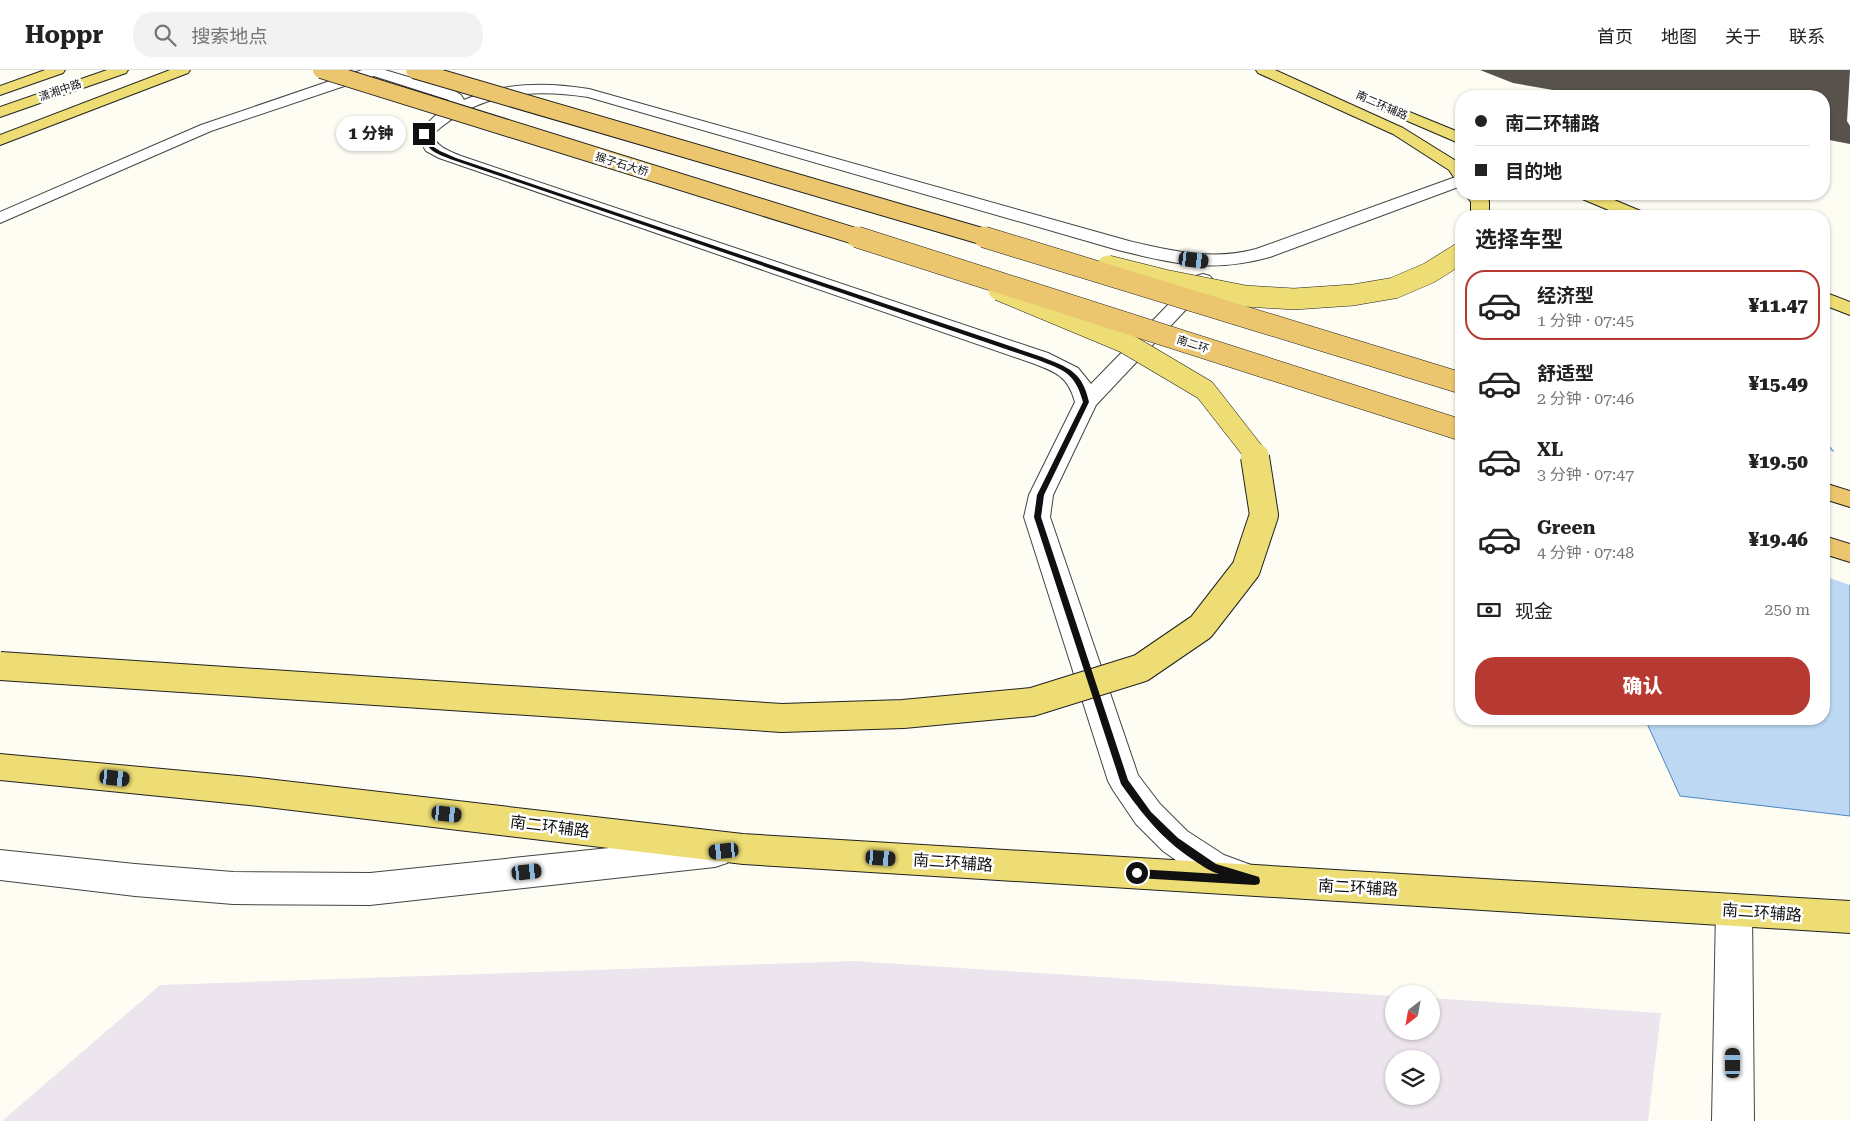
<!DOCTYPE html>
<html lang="zh">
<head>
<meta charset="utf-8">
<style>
  body { margin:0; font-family:"Roboto Serif","Noto Sans SC",serif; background:#f2f2f2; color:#222; height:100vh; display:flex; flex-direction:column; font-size:19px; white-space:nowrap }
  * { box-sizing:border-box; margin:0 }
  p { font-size:16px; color:#767676 }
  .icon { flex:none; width:28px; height:28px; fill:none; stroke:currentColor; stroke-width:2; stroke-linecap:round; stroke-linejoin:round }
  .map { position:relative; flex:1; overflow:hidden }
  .drawer { position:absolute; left:1455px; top:140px; width:375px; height:515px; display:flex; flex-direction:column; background:#fff; border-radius:20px; box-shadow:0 1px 4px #0004 }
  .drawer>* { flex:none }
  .top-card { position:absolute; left:1455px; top:20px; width:375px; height:110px; border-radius:20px; box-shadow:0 1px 4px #0004; display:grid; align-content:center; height:110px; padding:0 20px; background:#fff }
  .needle { width:32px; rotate:211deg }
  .tools { position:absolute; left:1385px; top:915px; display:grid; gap:10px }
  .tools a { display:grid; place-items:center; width:55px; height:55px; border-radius:50%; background:#fff; box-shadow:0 1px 4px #0004; font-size:25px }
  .end { position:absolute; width:22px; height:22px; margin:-11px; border:6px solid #101010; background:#fff; box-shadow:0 0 0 2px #fff }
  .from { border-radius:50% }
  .bubble { position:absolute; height:35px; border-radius:18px; background:#fff; box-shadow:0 1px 4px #0004; font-size:16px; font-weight:800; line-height:35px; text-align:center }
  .car { position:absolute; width:15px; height:30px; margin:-15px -8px; border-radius:6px; box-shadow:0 0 4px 1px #0007; background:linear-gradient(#222 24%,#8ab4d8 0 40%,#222 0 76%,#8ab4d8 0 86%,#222 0) }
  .top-card b { display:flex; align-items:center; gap:18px; height:48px; font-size:19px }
  .top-card b+b { border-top:1px solid #e0e0e0 }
  .top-card i { width:12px; height:12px; background:#222 }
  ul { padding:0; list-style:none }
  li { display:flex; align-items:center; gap:15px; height:70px; margin:0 10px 8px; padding:0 10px; border:2px solid transparent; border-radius:20px }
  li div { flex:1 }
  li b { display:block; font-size:19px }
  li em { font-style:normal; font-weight:800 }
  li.selected { border-color:#b63a32 }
  li>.icon { width:45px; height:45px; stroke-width:1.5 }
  h2 { padding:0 20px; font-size:22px; line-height:60px }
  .pay { display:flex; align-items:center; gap:12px; height:55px; padding:0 20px; font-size:19px }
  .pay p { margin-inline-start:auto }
  .button { display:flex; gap:10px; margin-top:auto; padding:10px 20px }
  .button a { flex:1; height:58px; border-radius:20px; background:#b63a32; color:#fff; font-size:20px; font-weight:800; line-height:58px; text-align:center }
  header { display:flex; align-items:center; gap:30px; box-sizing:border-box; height:70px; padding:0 25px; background:#fff; border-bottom:1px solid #e0e0e0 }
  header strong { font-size:24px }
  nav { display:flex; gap:28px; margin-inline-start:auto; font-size:18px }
  .search { width:350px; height:45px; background:#f2f2f2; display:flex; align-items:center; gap:12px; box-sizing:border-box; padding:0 18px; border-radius:20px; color:#767676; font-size:19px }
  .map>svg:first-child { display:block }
  .industrial { fill:#ede5ed; fill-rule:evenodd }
  .water { fill:#bcd8f2; stroke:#4985c3 }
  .pier { fill:#fefdf4 }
  .building { fill:#58524d }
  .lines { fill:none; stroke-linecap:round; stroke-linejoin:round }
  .minor-casing { stroke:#434343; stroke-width:2 }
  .primary-casing { stroke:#212121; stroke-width:2 }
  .trunk-casing { stroke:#212121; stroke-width:2 }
  .minor { fill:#fff; fill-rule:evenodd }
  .primary { fill:#eddd74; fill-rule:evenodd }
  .trunk { fill:#ebc66e; fill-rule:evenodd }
  .primary-bridge-far1-casing { stroke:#212121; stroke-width:22; stroke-linecap:butt }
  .primary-bridge-casing { stroke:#212121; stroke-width:30; stroke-linecap:butt }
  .trunk-bridge-far1-casing { stroke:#212121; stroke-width:18; stroke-linecap:butt }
  .trunk-bridge-casing { stroke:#212121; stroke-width:22; stroke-linecap:butt }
  .primary-bridge-far1 { stroke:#eddd74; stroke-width:21 }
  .primary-bridge { stroke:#eddd74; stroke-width:28 }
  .trunk-bridge-far1 { stroke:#ebc66e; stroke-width:16 }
  .trunk-bridge { stroke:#ebc66e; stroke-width:21 }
  .route { fill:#101010 }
  .labels { text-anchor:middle; stroke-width:5; stroke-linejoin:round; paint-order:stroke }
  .far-street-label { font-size:11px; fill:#101010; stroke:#fff }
  .near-street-label { font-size:16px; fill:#101010; stroke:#fff }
</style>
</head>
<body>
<header>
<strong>Hoppr</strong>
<div class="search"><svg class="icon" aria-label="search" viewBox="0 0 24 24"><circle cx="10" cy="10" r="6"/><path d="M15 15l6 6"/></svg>搜索地点</div>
<nav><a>首页</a><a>地图</a><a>关于</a><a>联系</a></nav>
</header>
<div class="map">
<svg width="1850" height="1051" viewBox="0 0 1850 1051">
  <rect width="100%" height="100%" fill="#fefdf4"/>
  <path class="industrial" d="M 853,891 L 1394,926 L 1394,961 L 1431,961 L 1431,928 L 1661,943 L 1648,1051 L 2,1051 L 160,915 ZM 1394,989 L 1431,989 L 1431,1026 L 1394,1026 Z"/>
  <path class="water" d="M 1824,370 L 1850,401 L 1850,746 L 1680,726 L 1645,649 L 1824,649 Z"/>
  <path class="pier" d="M 1824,379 L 1838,383 L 1850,397 L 1850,515 L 1824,506 Z"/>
  <path class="building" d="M 1480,0 L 1850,0 L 1847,51 L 1850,56 L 1850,74 L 1824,69 L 1824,26 L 1588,26 L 1513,13 Z"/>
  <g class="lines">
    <defs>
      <g id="minor">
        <path d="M 362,0 L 385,0 L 455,21 L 461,25 L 464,30 C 504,12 546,12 589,19 L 1129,171 C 1172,181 1213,191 1256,179 L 1461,105 L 1461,116 L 1270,187 C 1212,203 1175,194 1118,180 L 588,27 C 528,18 478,23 432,65 C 437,77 449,81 461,86 L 1048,283 L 1078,298 L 1091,314 L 1196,206 L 1203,204 L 1210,206 L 1213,210 L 1210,214 L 1096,335 L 1053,425 L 1050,447 L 1138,705 L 1160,734 L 1187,761 L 1224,785 L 1251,795 L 1256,806 L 1251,817 L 1239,822 L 1201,808 L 1163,781 L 1136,754 L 1113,720 L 1108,711 L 1024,447 L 1029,425 L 1075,332 C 1068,306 1056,302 1032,293 L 439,88 L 426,81 L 416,64 L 435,46 L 450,36 L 449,30 L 374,6 L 211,61 L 0,153 L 0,142 L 201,55 Z"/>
        <path d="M 715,767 L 727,771 L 732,782 L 727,793 L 715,797 L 370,835 L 233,834 L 135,826 L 0,810 L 0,780 L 135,794 L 233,802 L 370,803 Z"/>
        <path d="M 1734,824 L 1747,828 L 1752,840 L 1754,1051 L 1712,1051 L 1716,840 L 1721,828 Z"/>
      </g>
      <g id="primary">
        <path d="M 45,0 L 65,0 L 63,3 L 0,25 L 0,16 Z"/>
        <path d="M 107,0 L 128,0 L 126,3 L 0,47 L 0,37 Z"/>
        <path d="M 170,0 L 190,0 L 188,3 L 0,75 L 0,65 Z"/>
        <path d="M 1256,0 L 1275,0 L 1403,58 L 1461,94 L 1461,110 L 1455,109 L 1449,100 L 1393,64 L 1258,3 Z"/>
        <path d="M 1380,30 L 1461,63 L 1461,74 L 1375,37 L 1373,34 L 1375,31 Z"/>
        <path d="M 1465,124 L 1483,124 L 1489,131 L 1489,146 L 1471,146 L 1471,132 Z"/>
        <path d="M 1577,124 L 1600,124 L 1643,142 L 1646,146 L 1623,146 L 1580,128 Z"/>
        <path d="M 1824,222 L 1850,232 L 1850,245 L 1824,235 Z"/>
        <path d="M 0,684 L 249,707 L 743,764 L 1850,831 L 1850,863 L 743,794 L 249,735 L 0,710 Z"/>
      </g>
      <g id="trunk">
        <path d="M 1824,413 L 1850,421 L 1850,437 L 1824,429 Z"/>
        <path d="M 1824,466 L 1850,474 L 1850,492 L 1824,484 Z"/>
      </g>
    </defs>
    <use href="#minor" class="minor-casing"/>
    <use href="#primary" class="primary-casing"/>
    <use href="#trunk" class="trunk-casing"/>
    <use href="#minor" class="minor"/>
    <use href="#primary" class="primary"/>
    <use href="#trunk" class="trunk"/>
    <defs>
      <g id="primary-bridge-far1">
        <path d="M 1108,196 L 1164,210 L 1245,226 L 1294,229 L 1353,225 L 1394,218 L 1429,203 L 1461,183"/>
        <path d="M 999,220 L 1124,272 L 1205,320 L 1255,384 L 1256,388"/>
      </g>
      <path id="primary-bridge" d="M 0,596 L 782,648 L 903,644 L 1032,632 L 1141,598 L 1201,557 L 1246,499 L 1264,445 L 1255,387"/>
      <g id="trunk-bridge-far1">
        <path d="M 321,0 L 861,168"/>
        <path d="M 414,0 L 988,168"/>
      </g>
      <g id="trunk-bridge">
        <path d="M 857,167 L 1461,360"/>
        <path d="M 984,167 L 1461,313"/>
      </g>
    </defs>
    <use href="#primary-bridge-far1" class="primary-bridge-far1-casing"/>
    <use href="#primary-bridge" class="primary-bridge-casing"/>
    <use href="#trunk-bridge-far1" class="trunk-bridge-far1-casing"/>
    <use href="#trunk-bridge" class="trunk-bridge-casing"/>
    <use href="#primary-bridge-far1" class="primary-bridge-far1"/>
    <use href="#primary-bridge" class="primary-bridge"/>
    <use href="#trunk-bridge-far1" class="trunk-bridge-far1"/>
    <use href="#trunk-bridge" class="trunk-bridge"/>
  </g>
  <path class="route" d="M 424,62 L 429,74 L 440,81 L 456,88 L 1042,287 C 1069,298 1082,301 1089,332 L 1044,425 L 1041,447 L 1128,710 L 1151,742 L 1178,768 L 1216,794 L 1259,807 L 1260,811 L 1259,814 L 1255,815 L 1137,808 L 1132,803 L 1137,799 L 1219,804 C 1209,801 1201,795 1192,789 C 1161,768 1143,745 1121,714 L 1034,447 L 1037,425 L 1083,332 C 1075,302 1063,300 1038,290 L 453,90 C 437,84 427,81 421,64 Z"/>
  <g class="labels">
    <g class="far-street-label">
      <text transform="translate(60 20) rotate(-19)" y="4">潇湘中路</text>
      <text transform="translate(1382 35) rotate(24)" y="4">南二环辅路</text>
      <text transform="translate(622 94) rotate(17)" y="4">猴子石大桥</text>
      <text transform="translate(1193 274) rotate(18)" y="4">南二环</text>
    </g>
    <g class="near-street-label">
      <text transform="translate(550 756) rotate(7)" y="6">南二环辅路</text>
      <text transform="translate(953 792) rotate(4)" y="6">南二环辅路</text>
      <text transform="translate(1358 817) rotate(3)" y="6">南二环辅路</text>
      <text transform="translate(1762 842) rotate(4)" y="6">南二环辅路</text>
    </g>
  </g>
</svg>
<div class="tools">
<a><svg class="needle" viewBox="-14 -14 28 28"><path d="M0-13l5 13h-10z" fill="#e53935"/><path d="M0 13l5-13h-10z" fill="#767676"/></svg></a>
<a><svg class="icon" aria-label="layers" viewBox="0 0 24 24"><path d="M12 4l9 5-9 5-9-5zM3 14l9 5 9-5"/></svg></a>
</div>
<i class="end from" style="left:1137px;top:803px"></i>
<i class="end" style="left:424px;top:64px"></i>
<div class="bubble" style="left:336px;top:46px;width:70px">1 分钟</div>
<i class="car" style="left:1194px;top:190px;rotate:97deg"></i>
<i class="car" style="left:115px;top:708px;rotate:96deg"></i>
<i class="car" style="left:447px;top:744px;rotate:96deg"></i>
<i class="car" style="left:724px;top:781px;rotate:264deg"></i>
<i class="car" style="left:881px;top:788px;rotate:94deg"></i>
<i class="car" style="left:527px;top:802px;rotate:84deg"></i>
<i class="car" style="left:1733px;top:993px;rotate:0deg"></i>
<div class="top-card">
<b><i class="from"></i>南二环辅路</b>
<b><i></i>目的地</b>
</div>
<section class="drawer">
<h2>选择车型</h2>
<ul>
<li class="selected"><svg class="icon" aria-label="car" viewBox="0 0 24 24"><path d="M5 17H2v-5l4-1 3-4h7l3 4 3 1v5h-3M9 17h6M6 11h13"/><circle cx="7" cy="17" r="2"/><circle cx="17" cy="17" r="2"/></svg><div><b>经济型</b><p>1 分钟 · 07:45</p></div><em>¥11.47</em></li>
<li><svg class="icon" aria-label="car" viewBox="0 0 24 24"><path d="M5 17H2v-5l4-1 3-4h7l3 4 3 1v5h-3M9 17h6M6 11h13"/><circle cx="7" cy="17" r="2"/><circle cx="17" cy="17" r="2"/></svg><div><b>舒适型</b><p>2 分钟 · 07:46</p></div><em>¥15.49</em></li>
<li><svg class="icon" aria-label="car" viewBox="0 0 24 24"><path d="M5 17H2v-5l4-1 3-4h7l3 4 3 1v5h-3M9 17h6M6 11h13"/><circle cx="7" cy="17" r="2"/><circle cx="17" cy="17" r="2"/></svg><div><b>XL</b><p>3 分钟 · 07:47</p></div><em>¥19.50</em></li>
<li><svg class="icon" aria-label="car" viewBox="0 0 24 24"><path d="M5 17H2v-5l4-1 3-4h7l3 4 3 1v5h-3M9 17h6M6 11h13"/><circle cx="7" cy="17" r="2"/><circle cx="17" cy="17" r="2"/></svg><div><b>Green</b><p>4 分钟 · 07:48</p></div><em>¥19.46</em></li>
</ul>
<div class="pay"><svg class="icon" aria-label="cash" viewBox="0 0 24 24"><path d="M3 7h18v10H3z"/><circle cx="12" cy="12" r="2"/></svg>现金<p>250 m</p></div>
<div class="button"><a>确认</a></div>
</section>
</div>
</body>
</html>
